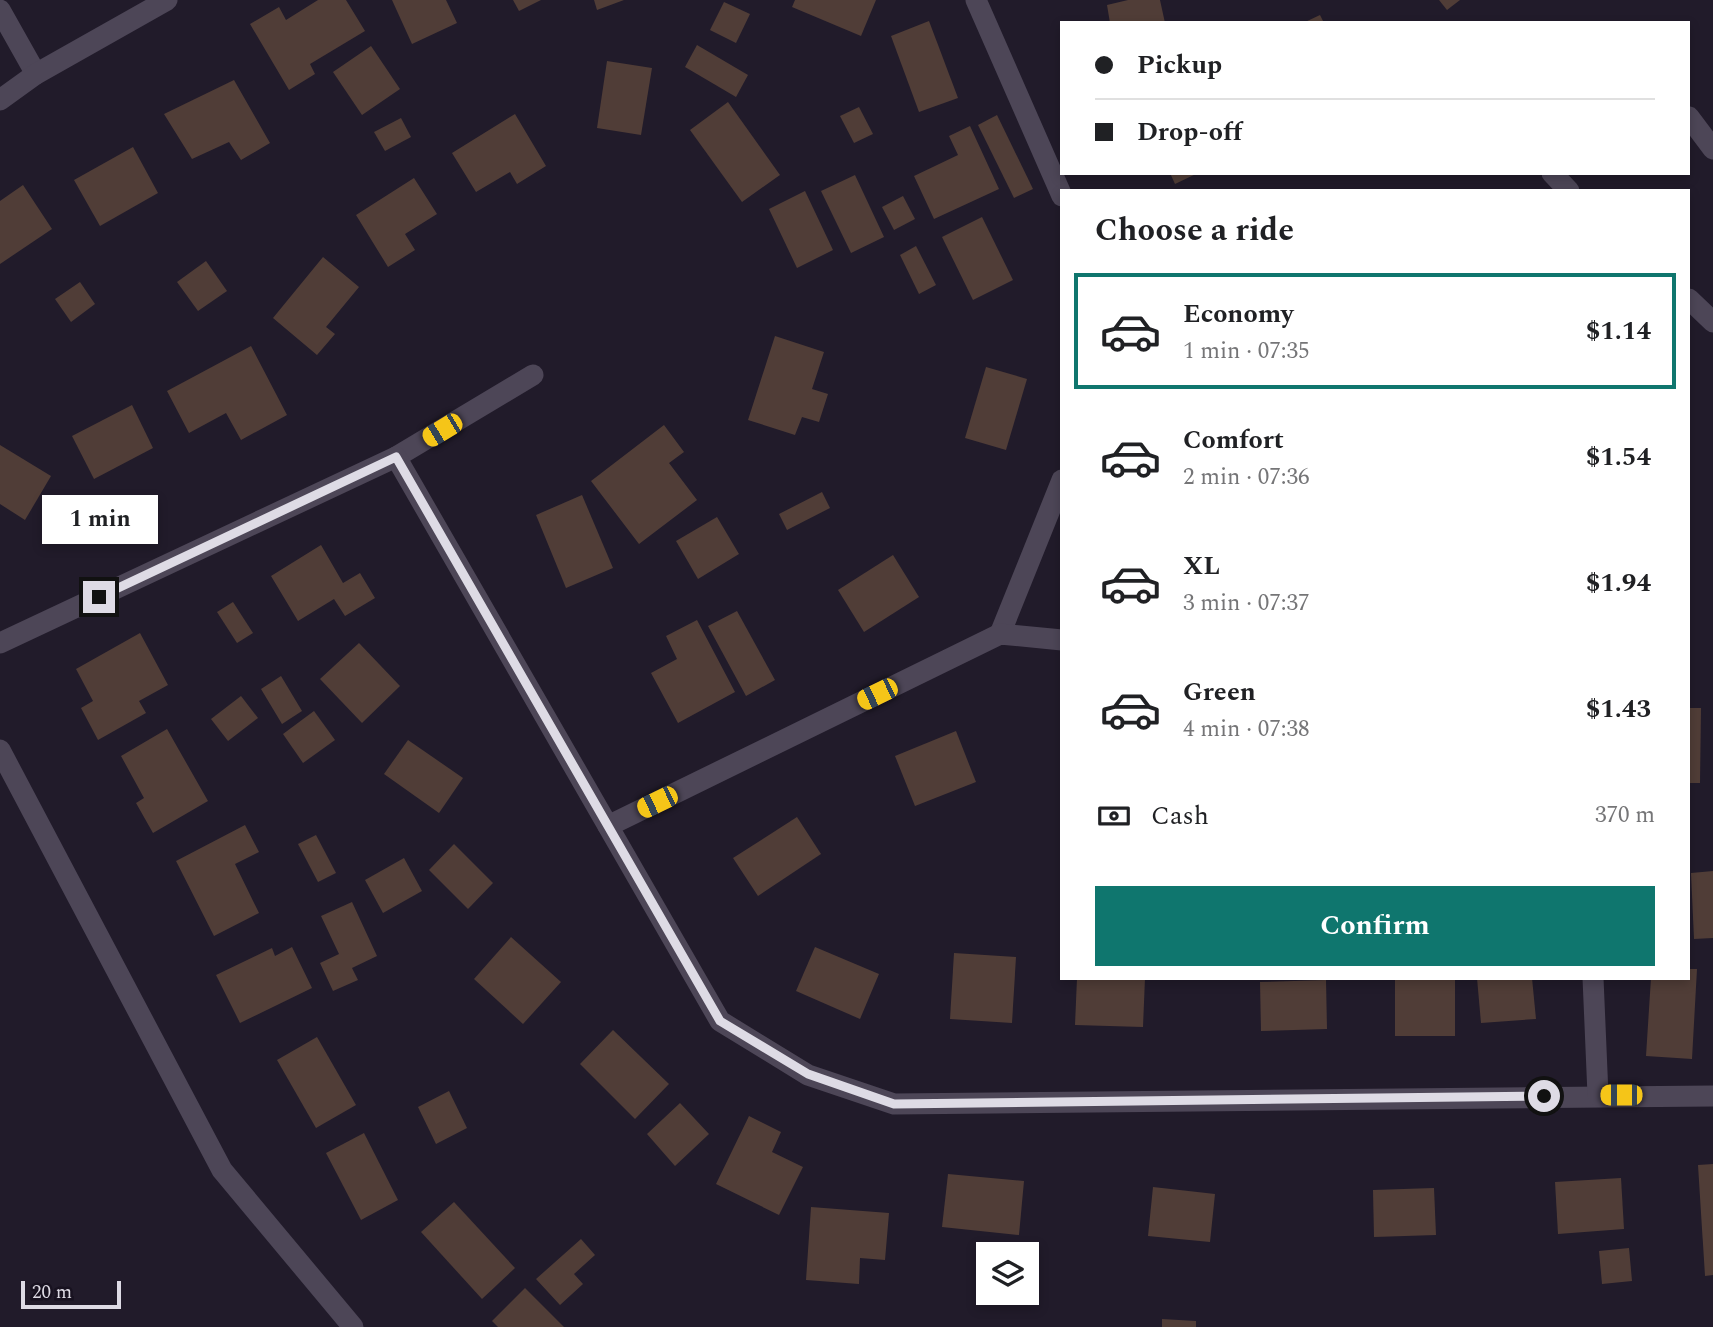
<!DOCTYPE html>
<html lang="en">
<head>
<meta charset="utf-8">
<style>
  body { margin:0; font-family:Spectral,serif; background:#f6f6f6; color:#202124; height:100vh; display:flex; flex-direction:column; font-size:26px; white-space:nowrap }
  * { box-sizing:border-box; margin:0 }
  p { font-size:23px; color:#757577 }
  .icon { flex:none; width:38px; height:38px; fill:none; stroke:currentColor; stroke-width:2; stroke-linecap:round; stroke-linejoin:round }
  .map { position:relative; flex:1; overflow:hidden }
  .panel { position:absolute; left:1060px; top:189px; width:630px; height:791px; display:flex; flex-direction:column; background:#fff; border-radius:0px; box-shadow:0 4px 10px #0003 }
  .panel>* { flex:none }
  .hud { position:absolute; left:1060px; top:21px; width:630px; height:154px; border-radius:0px; box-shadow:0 4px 10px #0003; display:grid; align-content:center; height:154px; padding:0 35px; background:#fff }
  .tools { position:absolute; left:976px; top:1242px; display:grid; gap:14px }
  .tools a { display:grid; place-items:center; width:63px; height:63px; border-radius:0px; background:#fff; box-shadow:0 4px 10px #0003; font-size:35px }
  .scale { position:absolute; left:21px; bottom:18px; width:100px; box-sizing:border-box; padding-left:7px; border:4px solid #dedbe5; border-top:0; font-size:19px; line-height:24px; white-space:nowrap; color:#dedbe5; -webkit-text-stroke:5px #181220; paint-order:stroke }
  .end { position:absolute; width:32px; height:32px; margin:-16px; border:9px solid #dedbe5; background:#111; box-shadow:0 0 0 4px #111 }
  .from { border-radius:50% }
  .bubble { position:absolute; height:49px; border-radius:0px; background:#fff; box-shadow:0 4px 10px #0003; font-size:23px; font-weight:700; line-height:49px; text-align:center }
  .car { position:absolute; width:21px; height:42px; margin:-21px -10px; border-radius:9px; box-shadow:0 0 5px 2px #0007; background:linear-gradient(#f5c518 24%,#345 0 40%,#f5c518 0 76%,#345 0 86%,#f5c518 0) }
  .hud b { display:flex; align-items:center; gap:24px; height:66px; font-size:26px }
  .hud b+b { border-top:2px solid #e0e0e0 }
  .hud i { width:18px; height:18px; background:#202124 }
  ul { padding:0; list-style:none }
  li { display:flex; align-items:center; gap:21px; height:116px; margin:0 14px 10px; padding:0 21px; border:4px solid transparent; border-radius:0px }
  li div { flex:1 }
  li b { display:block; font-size:26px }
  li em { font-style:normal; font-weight:700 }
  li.on { border-color:#0f766e }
  li>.icon { width:63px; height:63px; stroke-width:1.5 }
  h2 { padding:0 35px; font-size:32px; line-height:84px }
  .pay { display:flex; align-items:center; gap:18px; height:77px; padding:0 35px; font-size:26px }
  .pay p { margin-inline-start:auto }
  .action { display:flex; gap:14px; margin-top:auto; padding:14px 35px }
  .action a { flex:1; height:80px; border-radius:0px; background:#0f766e; color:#fff; font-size:28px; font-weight:700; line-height:80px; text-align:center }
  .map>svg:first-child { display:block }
  .building { fill:#503d37 }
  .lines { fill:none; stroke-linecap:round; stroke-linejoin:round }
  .minor { stroke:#4d4657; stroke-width:21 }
  .route { stroke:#dedbe5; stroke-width:9 }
</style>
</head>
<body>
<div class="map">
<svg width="1713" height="1327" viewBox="0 0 1713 1327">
  <rect width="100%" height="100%" fill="#211b2a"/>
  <g class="building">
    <path d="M 318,0 L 346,0 L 365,31 L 310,64 L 315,74 L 289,90 L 250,24 L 279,7 L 286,20 Z"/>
    <path d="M 392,0 L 446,0 L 457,23 L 412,44 Z"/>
    <path d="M 513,0 L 541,0 L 519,11 Z"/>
    <path d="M 594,0 L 624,0 L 597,10 Z"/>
    <path d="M 795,0 L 876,0 L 861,36 L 792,7 Z"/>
    <path d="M 1128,0 L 1160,0 L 1165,23 L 1110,23 L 1107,5 Z"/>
    <path d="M 1439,0 L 1460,0 L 1447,10 Z"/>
    <path d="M 724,2 L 750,14 L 736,43 L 710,30 Z"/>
    <path d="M 1320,15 L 1324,23 L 1303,23 Z"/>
    <path d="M 929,21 L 958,98 L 919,112 L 891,36 Z"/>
    <path d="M 697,45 L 748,75 L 736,97 L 685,67 Z"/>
    <path d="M 371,46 L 400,89 L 362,115 L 333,72 Z"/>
    <path d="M 607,61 L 652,68 L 641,135 L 597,128 Z"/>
    <path d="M 234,80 L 270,143 L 241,160 L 229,142 L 192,159 L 164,114 Z"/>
    <path d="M 728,102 L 780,175 L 742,202 L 690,130 Z"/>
    <path d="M 859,107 L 873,134 L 854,143 L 840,116 Z"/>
    <path d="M 515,114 L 546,166 L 517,184 L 510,172 L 476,192 L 452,153 Z"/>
    <path d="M 997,115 L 1033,189 L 1014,198 L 978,125 Z"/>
    <path d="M 401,118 L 411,137 L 385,151 L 374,132 Z"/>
    <path d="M 970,126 L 999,189 L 934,219 L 914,176 L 958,155 L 949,136 Z"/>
    <path d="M 133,147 L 158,193 L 100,226 L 74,180 Z"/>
    <path d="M 1170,173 L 1198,173 L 1175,184 Z"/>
    <path d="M 855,175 L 884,237 L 851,253 L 821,191 Z"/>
    <path d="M 414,178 L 437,214 L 405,234 L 415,250 L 388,267 L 356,215 Z"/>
    <path d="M 23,185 L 52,229 L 0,264 L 0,201 Z"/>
    <path d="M 805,191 L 833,250 L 797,268 L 769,209 Z"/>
    <path d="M 903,196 L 915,219 L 894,230 L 882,207 Z"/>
    <path d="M 982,217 L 1013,280 L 973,300 L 942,237 Z"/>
    <path d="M 916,246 L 936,285 L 919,294 L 900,255 Z"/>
    <path d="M 323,257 L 359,287 L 326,327 L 335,334 L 317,355 L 273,318 Z"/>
    <path d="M 206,261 L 227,291 L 198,311 L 177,282 Z"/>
    <path d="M 80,282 L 95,304 L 71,322 L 55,299 Z"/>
    <path d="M 775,336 L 824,352 L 812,389 L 828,394 L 819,422 L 802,417 L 795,435 L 748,420 Z"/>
    <path d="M 251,346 L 287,415 L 241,440 L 226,413 L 189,433 L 167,391 Z"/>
    <path d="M 986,367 L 1027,379 L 1006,450 L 965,438 Z"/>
    <path d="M 132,405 L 153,448 L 94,479 L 72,436 Z"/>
    <path d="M 664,425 L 684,452 L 669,463 L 697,500 L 639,544 L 591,481 Z"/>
    <path d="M 0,445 L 51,476 L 25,520 L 0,504 Z"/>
    <path d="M 822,492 L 830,508 L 787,530 L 779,514 Z"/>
    <path d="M 582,495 L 613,568 L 566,588 L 536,515 Z"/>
    <path d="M 717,517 L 739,554 L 698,579 L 676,541 Z"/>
    <path d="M 321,545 L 343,583 L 360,573 L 375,598 L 345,616 L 334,599 L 298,621 L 271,576 Z"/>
    <path d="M 893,555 L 919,597 L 864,632 L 838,590 Z"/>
    <path d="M 233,602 L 253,633 L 237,643 L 217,612 Z"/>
    <path d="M 737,611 L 775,680 L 746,696 L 708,626 Z"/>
    <path d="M 697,620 L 735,692 L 678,723 L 651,673 L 677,659 L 666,636 Z"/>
    <path d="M 140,633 L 168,685 L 139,701 L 146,713 L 98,740 L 81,708 L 93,701 L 76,669 Z"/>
    <path d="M 359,643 L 400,686 L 362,723 L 320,679 Z"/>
    <path d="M 281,676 L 302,711 L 282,724 L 261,689 Z"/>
    <path d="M 241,696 L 258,718 L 228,741 L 211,719 Z"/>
    <path d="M 1689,708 L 1701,708 L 1700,783 L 1689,783 Z"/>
    <path d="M 314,711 L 335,740 L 303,763 L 283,734 Z"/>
    <path d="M 167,729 L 208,801 L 153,833 L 136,803 L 144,798 L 121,756 Z"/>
    <path d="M 956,731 L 976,782 L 915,806 L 895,756 Z"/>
    <path d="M 408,740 L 463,778 L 439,813 L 384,774 Z"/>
    <path d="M 797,817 L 821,854 L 758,896 L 733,858 Z"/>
    <path d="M 245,825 L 259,852 L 235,864 L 259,913 L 214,936 L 176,861 Z"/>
    <path d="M 316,835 L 336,873 L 318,882 L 298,844 Z"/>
    <path d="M 454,844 L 493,883 L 468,909 L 429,870 Z"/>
    <path d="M 404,858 L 422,891 L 383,913 L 365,880 Z"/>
    <path d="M 1713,871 L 1713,938 L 1694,939 L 1691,873 Z"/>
    <path d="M 352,902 L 377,956 L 352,968 L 358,980 L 333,991 L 320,963 L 339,954 L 321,916 Z"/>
    <path d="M 511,937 L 561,982 L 523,1024 L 474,979 Z"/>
    <path d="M 292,947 L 312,988 L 240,1023 L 216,975 L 272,948 L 275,956 Z"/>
    <path d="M 815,947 L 879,974 L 860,1019 L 796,991 Z"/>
    <path d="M 954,953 L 1016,957 L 1012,1023 L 950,1019 Z"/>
    <path d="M 1689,969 L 1697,969 L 1692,1059 L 1646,1056 L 1651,978 L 1689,978 Z"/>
    <path d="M 1077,978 L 1145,978 L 1143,1027 L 1075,1025 Z"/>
    <path d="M 1455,978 L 1455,1036 L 1395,1036 L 1395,979 Z"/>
    <path d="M 1477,978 L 1532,978 L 1536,1019 L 1481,1023 Z"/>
    <path d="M 1326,980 L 1327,1029 L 1261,1031 L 1260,982 Z"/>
    <path d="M 613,1030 L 669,1084 L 635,1119 L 580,1064 Z"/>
    <path d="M 317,1037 L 356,1105 L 316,1128 L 277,1060 Z"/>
    <path d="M 449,1091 L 467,1128 L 436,1144 L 418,1107 Z"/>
    <path d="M 680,1103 L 709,1134 L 675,1166 L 647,1134 Z"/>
    <path d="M 749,1116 L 781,1132 L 772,1152 L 803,1167 L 779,1215 L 716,1184 Z"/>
    <path d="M 364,1133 L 398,1200 L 361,1220 L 326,1153 Z"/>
    <path d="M 1713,1164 L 1713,1275 L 1705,1276 L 1698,1165 Z"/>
    <path d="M 948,1174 L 1024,1181 L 1019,1235 L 942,1227 Z"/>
    <path d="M 1621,1178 L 1624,1229 L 1558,1234 L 1555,1182 Z"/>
    <path d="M 1153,1187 L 1215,1194 L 1210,1242 L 1148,1236 Z"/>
    <path d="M 1434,1188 L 1436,1235 L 1374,1237 L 1373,1190 Z"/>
    <path d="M 454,1202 L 515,1268 L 482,1299 L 421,1232 Z"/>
    <path d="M 811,1207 L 889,1213 L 885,1260 L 860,1258 L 859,1284 L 806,1280 Z"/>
    <path d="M 581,1239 L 595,1255 L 574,1274 L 583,1284 L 560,1305 L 536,1279 Z"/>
    <path d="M 1629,1248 L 1632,1281 L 1602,1284 L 1599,1251 Z"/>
    <path d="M 525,1288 L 564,1327 L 498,1327 L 492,1321 Z"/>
    <path d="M 1162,1319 L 1196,1321 L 1196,1327 L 1162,1327 Z"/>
  </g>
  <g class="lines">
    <g class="minor">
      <path d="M 976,0 L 1062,196"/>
      <path d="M 0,10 L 36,74"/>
      <path d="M 0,100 L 36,74 L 167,0"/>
      <path d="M 1689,117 L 1713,149"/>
      <path d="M 1552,173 L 1569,191"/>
      <path d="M 1689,299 L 1713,322"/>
      <path d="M 396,457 L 533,375"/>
      <path d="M 1000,634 L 1062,480"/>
      <path d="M 0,643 L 396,457 L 720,1021 L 808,1075 L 894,1104 L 1713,1096"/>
      <path d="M 0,750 L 222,1170 L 353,1327"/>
      <path d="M 608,826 L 1000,634 L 1062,640"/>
      <path d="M 1593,978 L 1598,1095"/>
    </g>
  </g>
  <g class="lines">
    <path class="route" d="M 99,597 L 396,457 L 720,1021 L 808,1074 L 894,1104 L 1544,1096"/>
  </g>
</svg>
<div class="tools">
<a><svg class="icon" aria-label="layers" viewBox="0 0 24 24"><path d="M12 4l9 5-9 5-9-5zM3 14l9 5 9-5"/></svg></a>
</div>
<div class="scale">20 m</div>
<i class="end from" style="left:1544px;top:1096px"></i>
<i class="end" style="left:99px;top:597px"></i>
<div class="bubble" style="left:42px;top:495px;width:116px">1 min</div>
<i class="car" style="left:442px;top:430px;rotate:239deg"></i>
<i class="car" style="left:877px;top:694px;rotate:244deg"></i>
<i class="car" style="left:657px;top:802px;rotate:244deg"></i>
<i class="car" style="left:1621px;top:1095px;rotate:270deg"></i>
<div class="hud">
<b><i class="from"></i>Pickup</b>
<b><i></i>Drop-off</b>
</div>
<section class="panel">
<h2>Choose a ride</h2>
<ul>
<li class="on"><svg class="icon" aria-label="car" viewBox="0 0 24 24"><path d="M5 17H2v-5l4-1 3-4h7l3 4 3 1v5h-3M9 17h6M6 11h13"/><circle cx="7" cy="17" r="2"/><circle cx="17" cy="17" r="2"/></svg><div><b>Economy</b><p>1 min · 07:35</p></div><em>$1.14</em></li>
<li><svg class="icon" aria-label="car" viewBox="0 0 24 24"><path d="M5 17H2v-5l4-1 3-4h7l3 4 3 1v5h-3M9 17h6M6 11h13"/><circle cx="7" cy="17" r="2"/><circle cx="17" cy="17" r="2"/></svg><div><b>Comfort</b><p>2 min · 07:36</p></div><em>$1.54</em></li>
<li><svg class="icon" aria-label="car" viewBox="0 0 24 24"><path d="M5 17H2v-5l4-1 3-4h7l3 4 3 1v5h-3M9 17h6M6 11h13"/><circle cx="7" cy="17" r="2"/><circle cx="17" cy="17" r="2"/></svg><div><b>XL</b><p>3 min · 07:37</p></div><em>$1.94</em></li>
<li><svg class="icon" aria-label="car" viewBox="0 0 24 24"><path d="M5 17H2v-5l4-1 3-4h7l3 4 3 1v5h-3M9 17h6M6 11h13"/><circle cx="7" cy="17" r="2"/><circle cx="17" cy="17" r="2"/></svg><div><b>Green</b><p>4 min · 07:38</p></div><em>$1.43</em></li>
</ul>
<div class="pay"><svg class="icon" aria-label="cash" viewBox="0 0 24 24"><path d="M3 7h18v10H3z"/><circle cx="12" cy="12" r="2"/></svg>Cash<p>370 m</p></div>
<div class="action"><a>Confirm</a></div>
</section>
</div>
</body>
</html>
